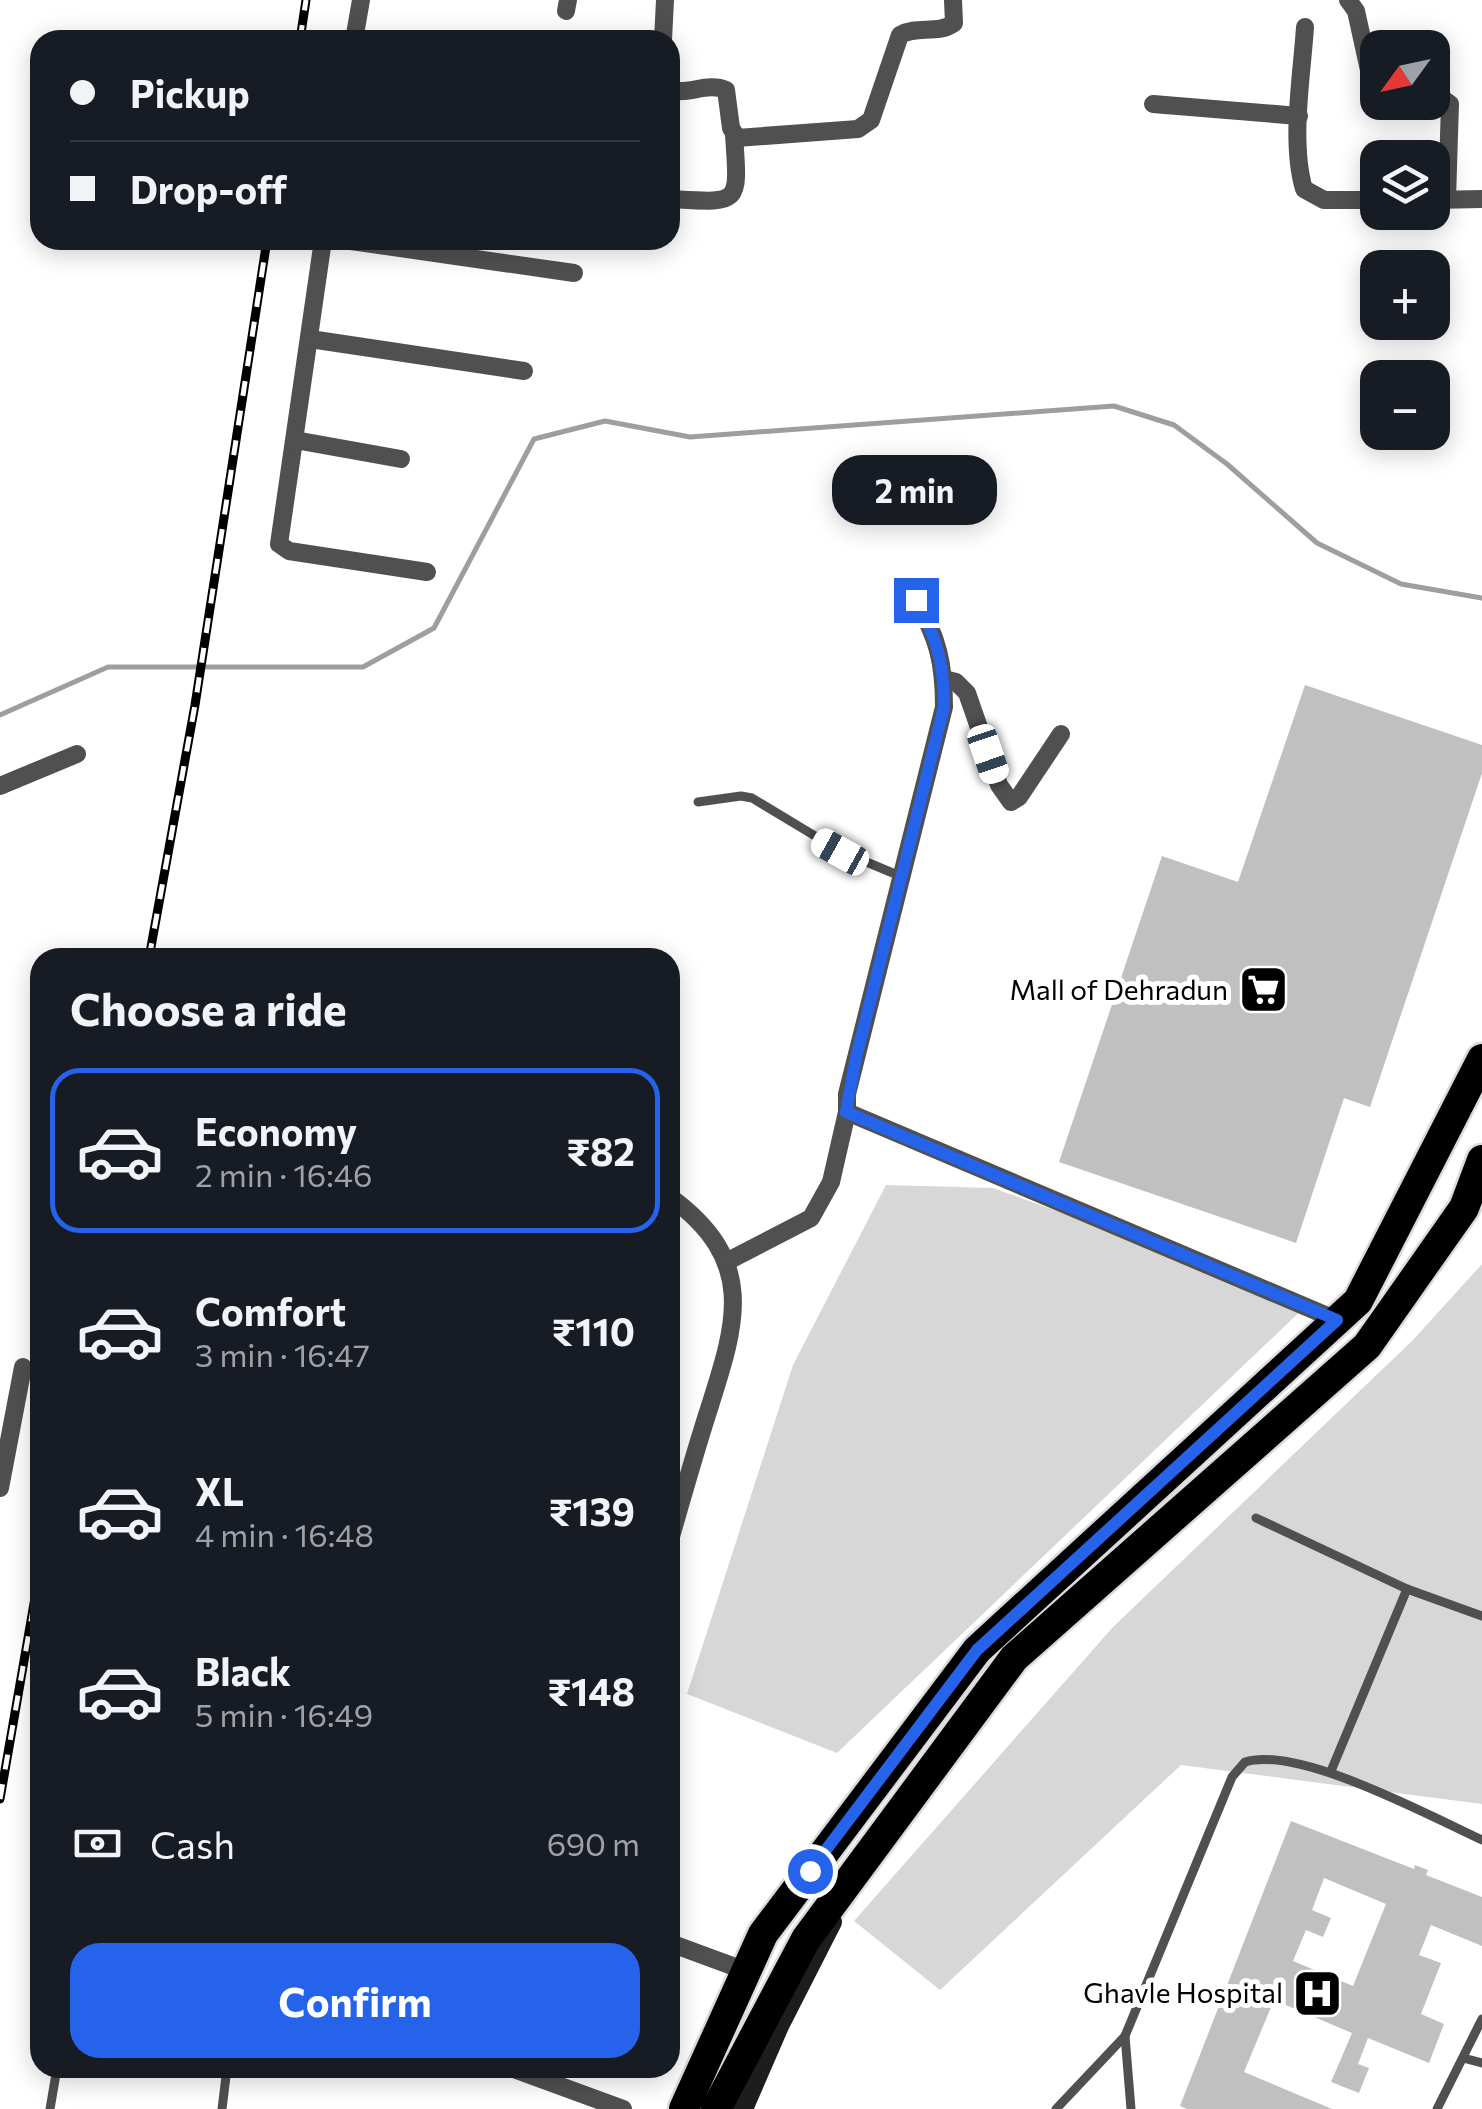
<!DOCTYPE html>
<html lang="en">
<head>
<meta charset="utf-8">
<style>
  body { margin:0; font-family:Commissioner,sans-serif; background:#20242c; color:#f1f3f6; height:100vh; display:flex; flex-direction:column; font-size:38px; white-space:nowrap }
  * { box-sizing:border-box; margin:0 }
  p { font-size:32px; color:#9ea1a6 }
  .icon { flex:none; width:55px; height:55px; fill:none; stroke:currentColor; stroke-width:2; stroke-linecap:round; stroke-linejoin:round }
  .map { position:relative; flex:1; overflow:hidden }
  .panel { position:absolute; left:30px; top:948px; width:650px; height:1130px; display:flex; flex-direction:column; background:#171b24; border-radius:30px; box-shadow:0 5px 25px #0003 }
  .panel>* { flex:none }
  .top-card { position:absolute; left:30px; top:30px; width:650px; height:220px; border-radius:30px; box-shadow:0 5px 25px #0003; display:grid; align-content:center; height:220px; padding:0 40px; background:#171b24 }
  .needle { width:65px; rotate:237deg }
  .controls { position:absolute; left:1360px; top:30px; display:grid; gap:20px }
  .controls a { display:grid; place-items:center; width:90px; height:90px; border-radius:20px; background:#171b24; box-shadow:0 5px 25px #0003; font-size:50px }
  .end { position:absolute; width:45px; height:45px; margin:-22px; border:12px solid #2563eb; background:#fff; box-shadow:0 0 0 5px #fff }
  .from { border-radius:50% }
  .bubble { position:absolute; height:70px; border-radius:30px; background:#171b24; box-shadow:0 5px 25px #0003; font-size:32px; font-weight:700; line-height:70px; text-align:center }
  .car { position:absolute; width:30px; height:60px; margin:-30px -15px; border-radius:12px; box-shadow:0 0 8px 2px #0007; background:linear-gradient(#fff 24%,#345 0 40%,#fff 0 76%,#345 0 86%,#fff 0) }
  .top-card b { display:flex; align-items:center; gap:35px; height:95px; font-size:38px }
  .top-card b+b { border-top:2px solid #363941 }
  .top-card i { width:25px; height:25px; background:#f1f3f6 }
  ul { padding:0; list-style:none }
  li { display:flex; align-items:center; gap:30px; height:165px; margin:0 20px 15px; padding:0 20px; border:5px solid transparent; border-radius:30px }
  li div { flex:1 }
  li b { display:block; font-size:38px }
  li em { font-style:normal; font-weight:700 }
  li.current { border-color:#2563eb }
  li>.icon { width:90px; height:90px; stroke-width:1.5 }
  h2 { padding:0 40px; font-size:45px; line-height:120px }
  .pay { display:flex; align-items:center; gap:25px; height:110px; padding:0 40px; font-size:38px }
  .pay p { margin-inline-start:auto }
  .button { display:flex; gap:20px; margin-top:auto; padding:20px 40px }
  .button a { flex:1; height:115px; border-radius:30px; background:#2563eb; color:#fff; font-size:40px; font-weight:700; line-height:115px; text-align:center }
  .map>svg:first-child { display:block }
  .green { fill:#d7d7d7 }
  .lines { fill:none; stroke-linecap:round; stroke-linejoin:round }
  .stream { stroke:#9e9e9e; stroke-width:5 }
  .building { fill:#c0c0c0; fill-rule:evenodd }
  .highway-casing { stroke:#dbdbdb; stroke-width:35 }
  .lane { stroke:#505050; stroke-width:9 }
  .street { stroke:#505050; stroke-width:18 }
  .secondary { stroke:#1d1d1d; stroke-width:20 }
  .highway { stroke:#000; stroke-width:30 }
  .rail-casing { stroke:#000; stroke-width:9 }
  .rail { stroke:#fff; stroke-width:5; stroke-dasharray:15; stroke-linecap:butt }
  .route { stroke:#2563eb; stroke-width:12 }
  .labels { text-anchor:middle; stroke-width:10; stroke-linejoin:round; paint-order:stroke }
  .poi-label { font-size:28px; fill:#000; stroke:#fff; text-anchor:end }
</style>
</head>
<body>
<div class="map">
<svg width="1482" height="2109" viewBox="0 0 1482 2109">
  <rect width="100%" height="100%" fill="#fff"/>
  <g class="green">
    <path d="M 886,1185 L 993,1188 L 1310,1302 L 837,1753 L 687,1694 L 793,1365 Z"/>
    <path d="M 1482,1264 L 1482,1804 L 1181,1765 L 940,1990 L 854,1921 L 1113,1627 L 1413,1340 Z"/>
  </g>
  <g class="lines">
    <path class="stream" d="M 0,715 L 108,667 L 363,667 L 434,628 L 534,439 L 605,421 L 690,437 L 1114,406 L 1174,425 L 1227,464 L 1317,543 L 1401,584 L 1482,598"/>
  </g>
  <g class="building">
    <path d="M 1305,685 L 1482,745 L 1482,773 L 1370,1107 L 1344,1098 L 1296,1243 L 1059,1162 L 1162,856 L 1238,882 Z"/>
    <path d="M 1291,1821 L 1414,1869 L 1415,1865 L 1428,1870 L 1426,1875 L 1482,1897 L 1482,1946 L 1431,1925 L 1419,1955 L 1441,1963 L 1421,2014 L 1444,2024 L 1429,2063 L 1368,2038 L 1358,2064 L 1369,2068 L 1359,2093 L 1331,2082 L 1352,2033 L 1274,2000 L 1244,2072 L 1332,2109 L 1187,2109 L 1180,2106 ZM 1324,1878 L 1386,1904 L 1353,1986 L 1293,1961 L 1306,1930 L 1323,1937 L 1331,1918 L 1312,1910 Z"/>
  </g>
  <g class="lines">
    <defs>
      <g id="highway">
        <path d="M 684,2109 L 763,1934 L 977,1650 L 1358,1301 L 1482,1059"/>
        <path d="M 716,2109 L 806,1939 L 1014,1658 L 1367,1346 L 1464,1208 L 1482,1160"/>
      </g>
    </defs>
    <use href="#highway" class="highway-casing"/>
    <g class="lane">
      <path d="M 698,802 L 741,796 L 752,798 L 840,851 L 900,876"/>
      <path d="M 1256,1518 L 1407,1589 L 1482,1616"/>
      <path d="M 1331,1771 L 1407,1589"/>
      <path d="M 1125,2036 L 1131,2109"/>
      <path d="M 1463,2058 L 1482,2063"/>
      <path d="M 50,2109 L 57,2068"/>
      <path d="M 222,2109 L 227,2068"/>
      <path d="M 1056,2109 L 1125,2036 L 1232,1777 L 1245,1762 C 1298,1745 1430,1816 1482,1840"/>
      <path d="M 1437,2109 L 1482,2019"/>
    </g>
    <g class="street">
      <path d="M 1348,0 L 1356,11 L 1369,70 L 1378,77"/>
      <path d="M 566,11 L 568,0"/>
      <path d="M 1305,27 C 1302,75 1290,142 1304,189 L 1324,200 L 1378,200"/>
      <path d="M 354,40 L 361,0"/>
      <path d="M 663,40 L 665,0"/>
      <path d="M 670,90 C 688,95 708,82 726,90 L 731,128 L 737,138 L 858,129 L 871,120 L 900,35 C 917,25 938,35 954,23 L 953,0"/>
      <path d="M 1432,91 L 1450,104 L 1447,199"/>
      <path d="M 1153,104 L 1299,116"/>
      <path d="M 670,199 C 741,203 739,206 734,135"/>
      <path d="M 1432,200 L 1482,199"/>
      <path d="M 323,240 L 279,544 L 289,551 L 427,572"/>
      <path d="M 344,240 L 574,273"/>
      <path d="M 310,339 L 524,371"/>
      <path d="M 295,440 L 401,459"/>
      <path d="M 916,601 C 938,637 944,664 944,707 L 847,1094 L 847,1112 L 1337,1320"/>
      <path d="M 944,679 L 956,682 L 967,693 L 999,785 L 1011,802 L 1019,797 L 1061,734"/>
      <path d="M 0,786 L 77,754"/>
      <path d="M 670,1197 C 759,1262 736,1324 707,1415 C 694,1456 682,1498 670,1540"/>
      <path d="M 726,1262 L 811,1218 L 831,1182 L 847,1112"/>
      <path d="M 0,1488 L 23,1367"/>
      <path d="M 670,1943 L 746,1971"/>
      <path d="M 511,2068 L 623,2109"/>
    </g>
    <path class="secondary" d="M 743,2109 L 779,2026 L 832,1922"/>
    <use href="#highway" class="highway"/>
    <defs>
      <g id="rail">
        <path d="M 300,40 L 306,0"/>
        <path d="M 149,958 L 195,705 L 267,240"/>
        <path d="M 0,1799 L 40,1569"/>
      </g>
    </defs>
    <use href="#rail" class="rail-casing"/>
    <use href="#rail" class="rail"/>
  </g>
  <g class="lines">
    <path class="route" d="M 810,1871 L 977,1650 L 1337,1320 L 846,1112 L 856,1058 L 944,707 C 944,664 937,637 916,600"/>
  </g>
  <defs>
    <symbol id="supermarket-square" viewBox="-11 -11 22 22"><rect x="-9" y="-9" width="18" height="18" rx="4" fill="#000" stroke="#fff"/><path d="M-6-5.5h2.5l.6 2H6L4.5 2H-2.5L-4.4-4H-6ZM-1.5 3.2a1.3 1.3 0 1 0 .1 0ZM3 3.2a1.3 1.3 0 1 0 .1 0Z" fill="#fff"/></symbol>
    <symbol id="hospital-square" viewBox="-11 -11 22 22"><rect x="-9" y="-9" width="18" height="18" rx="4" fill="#000" stroke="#fff"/><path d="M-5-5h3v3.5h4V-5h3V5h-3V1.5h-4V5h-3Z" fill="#fff"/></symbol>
  </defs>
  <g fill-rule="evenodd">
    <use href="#supermarket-square" x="1236" y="962" width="55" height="55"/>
    <use href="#hospital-square" x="1290" y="1966" width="55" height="55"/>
  </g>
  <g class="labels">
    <g class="poi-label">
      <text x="1228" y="1000">Mall of Dehradun</text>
      <text x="1283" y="2003">Ghavle Hospital</text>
    </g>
  </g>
</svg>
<div class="controls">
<a><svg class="needle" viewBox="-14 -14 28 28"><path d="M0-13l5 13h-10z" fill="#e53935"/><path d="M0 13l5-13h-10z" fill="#9ea1a6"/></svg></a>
<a><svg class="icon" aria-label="layers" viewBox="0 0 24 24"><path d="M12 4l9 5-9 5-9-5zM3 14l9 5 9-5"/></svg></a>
<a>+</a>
<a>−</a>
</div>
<i class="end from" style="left:810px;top:1871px"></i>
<i class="end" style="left:916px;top:600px"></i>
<div class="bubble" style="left:832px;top:455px;width:165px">2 min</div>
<i class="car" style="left:988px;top:754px;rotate:161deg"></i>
<i class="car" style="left:840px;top:852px;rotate:299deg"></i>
<div class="top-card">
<b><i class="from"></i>Pickup</b>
<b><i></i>Drop-off</b>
</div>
<section class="panel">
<h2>Choose a ride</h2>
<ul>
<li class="current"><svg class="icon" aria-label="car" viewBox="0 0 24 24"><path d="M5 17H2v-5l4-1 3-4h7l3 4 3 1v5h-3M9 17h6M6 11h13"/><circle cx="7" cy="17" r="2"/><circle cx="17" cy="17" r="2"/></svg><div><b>Economy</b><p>2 min · 16:46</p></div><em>₹82</em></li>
<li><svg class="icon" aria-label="car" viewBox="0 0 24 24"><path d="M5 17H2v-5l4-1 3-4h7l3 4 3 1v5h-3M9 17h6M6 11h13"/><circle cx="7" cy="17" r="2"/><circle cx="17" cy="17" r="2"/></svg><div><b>Comfort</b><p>3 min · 16:47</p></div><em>₹110</em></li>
<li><svg class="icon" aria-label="car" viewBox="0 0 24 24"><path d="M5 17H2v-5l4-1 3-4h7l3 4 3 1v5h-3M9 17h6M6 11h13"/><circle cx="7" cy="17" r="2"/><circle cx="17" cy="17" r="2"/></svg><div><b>XL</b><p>4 min · 16:48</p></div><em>₹139</em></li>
<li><svg class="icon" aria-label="car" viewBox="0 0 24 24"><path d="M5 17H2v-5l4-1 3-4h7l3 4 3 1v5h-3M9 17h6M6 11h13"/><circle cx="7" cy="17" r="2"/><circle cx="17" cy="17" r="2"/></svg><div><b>Black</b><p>5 min · 16:49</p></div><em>₹148</em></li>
</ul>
<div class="pay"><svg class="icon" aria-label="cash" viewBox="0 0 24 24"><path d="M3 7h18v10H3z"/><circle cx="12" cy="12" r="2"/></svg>Cash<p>690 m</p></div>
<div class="button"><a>Confirm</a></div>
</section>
</div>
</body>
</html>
